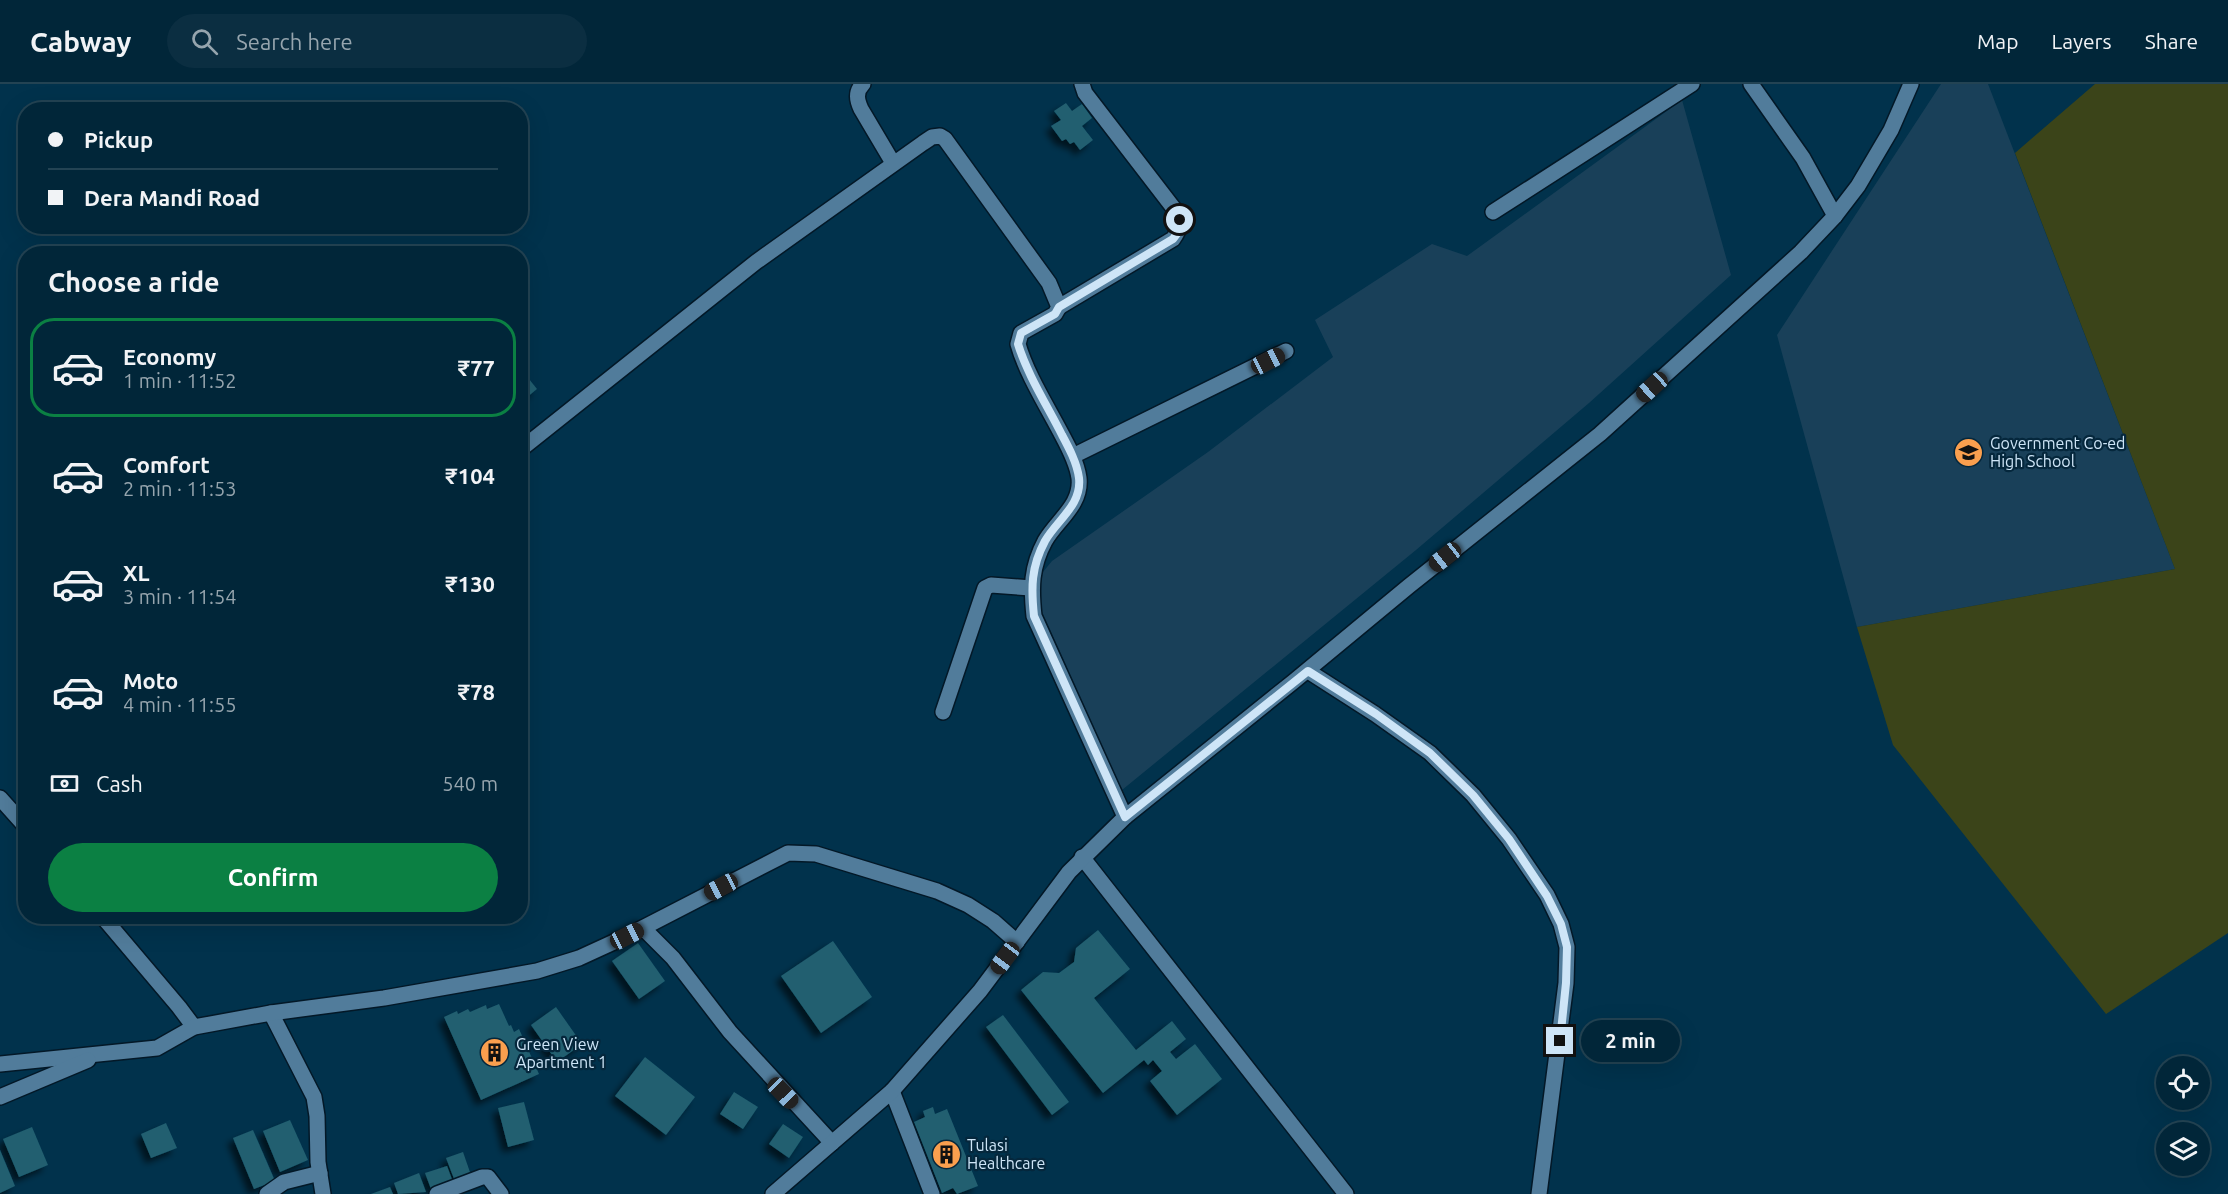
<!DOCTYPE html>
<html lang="en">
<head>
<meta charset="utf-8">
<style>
  body { margin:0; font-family:Ubuntu,sans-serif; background:#0b2e41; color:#f1f3f6; height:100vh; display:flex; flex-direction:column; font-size:22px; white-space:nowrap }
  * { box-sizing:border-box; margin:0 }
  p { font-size:20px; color:#96a5ae }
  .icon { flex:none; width:33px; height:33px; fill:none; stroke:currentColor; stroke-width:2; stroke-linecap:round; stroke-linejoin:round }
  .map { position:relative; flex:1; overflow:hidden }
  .panel { position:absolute; left:18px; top:162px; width:510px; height:678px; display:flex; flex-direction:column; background:#012639; border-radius:24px; box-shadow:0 6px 24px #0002,0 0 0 2px #234353 }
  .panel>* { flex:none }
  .hud { position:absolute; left:18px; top:18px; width:510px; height:132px; border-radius:24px; box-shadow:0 6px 24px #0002,0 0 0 2px #234353; display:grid; align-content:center; height:132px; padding:0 30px; background:#012639 }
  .fabs { position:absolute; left:2156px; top:972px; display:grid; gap:12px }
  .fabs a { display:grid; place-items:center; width:54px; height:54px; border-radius:50%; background:#012639; box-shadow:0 6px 24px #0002,0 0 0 2px #234353; font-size:30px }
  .end { position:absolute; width:27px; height:27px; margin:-14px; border:8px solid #cee5f7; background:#111; box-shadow:0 0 0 3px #111 }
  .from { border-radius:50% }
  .bubble { position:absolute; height:42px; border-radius:21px; background:#012639; box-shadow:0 6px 24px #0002,0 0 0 2px #234353; font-size:20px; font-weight:700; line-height:42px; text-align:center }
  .car { position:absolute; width:18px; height:36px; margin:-18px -9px; border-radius:8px; box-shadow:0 0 4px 2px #0007; background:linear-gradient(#222 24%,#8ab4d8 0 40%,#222 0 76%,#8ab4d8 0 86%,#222 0) }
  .hud b { display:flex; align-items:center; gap:21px; height:57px; font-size:22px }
  .hud b+b { border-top:2px solid #234353 }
  .hud i { width:15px; height:15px; background:#f1f3f6 }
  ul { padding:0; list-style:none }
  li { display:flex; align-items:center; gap:18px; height:99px; margin:0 12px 9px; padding:0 18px; border:3px solid transparent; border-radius:24px }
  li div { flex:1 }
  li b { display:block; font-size:22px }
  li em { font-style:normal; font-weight:700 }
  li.active { border-color:#0b8043 }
  li>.icon { width:54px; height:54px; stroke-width:1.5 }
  h2 { padding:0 30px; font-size:27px; line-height:72px }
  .pay { display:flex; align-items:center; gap:15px; height:66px; padding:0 30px; font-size:22px }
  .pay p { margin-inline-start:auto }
  .button { display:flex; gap:12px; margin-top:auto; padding:12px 30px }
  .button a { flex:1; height:69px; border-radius:36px; background:#0b8043; color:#fff; font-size:24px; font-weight:700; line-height:69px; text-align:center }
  header { display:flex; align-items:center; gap:36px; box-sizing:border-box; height:84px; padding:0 30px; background:#012639; border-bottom:2px solid #234353 }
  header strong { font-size:28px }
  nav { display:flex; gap:33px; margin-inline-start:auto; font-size:21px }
  .search { width:420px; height:54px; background:#0b2e41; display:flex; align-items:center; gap:15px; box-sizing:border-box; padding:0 21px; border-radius:33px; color:#96a5ae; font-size:22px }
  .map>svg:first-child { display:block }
  .built { fill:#194059 }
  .green { fill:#3b4419 }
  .building { fill:#215f70; filter:url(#shadow) }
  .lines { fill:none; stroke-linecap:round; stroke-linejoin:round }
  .minor-casing { stroke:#031827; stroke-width:18 }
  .minor { stroke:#517c9b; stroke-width:15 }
  .route { stroke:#cee5f7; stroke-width:8 }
  .labels { text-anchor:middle; stroke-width:4.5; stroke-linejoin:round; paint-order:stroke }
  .poi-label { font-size:16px; fill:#cee5f7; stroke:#05273c; text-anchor:start }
</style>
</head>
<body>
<header>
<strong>Cabway</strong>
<div class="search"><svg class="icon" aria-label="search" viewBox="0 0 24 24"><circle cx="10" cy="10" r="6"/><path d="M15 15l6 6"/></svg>Search here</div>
<nav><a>Map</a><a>Layers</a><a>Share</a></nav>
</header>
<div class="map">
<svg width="2228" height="1110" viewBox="0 0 2228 1110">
  <defs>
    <filter id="shadow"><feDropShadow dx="-5.5" dy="5.5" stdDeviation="3" flood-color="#0009"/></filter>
  </defs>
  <rect width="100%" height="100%" fill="#01324c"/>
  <g class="built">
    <path d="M 1941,0 L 1988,0 L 2175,485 L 1857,543 L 1777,251 Z"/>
    <path d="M 1682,16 L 1731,191 L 1589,319 L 1416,466 L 1122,706 L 1038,519 L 1038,494 L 1052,477 L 1208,368 L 1333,273 L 1315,236 L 1432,160 L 1467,172 Z"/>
  </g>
  <path class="green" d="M 2095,0 L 2228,0 L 2228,849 L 2106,930 L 1893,661 L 1857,543 L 2175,485 L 2015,69 Z"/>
  <g class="building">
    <path d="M 1066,19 L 1072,27 L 1082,20 L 1092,34 L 1082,42 L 1093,56 L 1080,66 L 1074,58 L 1070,60 L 1066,55 L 1062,57 L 1051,42 L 1061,36 L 1054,27 Z"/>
    <path d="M 529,295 L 537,305 L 520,319 L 520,302 Z"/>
    <path d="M 1098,846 L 1130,885 L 1094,914 L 1136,966 L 1172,937 L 1186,955 L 1170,968 L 1176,975 L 1195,960 L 1222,995 L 1177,1031 L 1150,997 L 1162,987 L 1153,976 L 1148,981 L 1144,976 L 1103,1009 L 1021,906 L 1043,888 L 1059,889 L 1074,878 L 1076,864 Z"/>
    <path d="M 833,857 L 872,913 L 821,949 L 781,892 Z"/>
    <path d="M 638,859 L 665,897 L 639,915 L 612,877 Z"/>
    <path d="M 499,920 L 509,942 L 511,941 L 514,948 L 519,945 L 539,990 L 481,1016 L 444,933 L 457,927 L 458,930 L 468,925 L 470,928 L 486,921 L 487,925 Z"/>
    <path d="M 556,923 L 582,960 L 557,978 L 531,941 Z"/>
    <path d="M 1003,931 L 1069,1018 L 1052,1031 L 986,943 Z"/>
    <path d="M 645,973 L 695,1013 L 666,1051 L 615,1012 Z"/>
    <path d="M 734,1008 L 758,1023 L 743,1045 L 720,1030 Z"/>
    <path d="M 524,1018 L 534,1056 L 508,1063 L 498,1024 Z"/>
    <path d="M 933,1023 L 935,1030 L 947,1025 L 978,1102 L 957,1110 L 953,1104 L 942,1109 L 914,1038 L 925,1033 L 923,1027 Z"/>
    <path d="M 290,1036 L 308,1076 L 280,1088 L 263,1047 Z"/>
    <path d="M 166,1039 L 177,1064 L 151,1074 L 141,1050 Z"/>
    <path d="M 783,1040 L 803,1053 L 789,1074 L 769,1060 Z"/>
    <path d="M 32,1043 L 48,1081 L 19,1093 L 3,1055 Z"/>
    <path d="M 253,1046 L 275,1097 L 254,1105 L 233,1054 Z"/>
    <path d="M 0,1066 L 15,1102 L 0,1109 Z"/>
    <path d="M 463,1068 L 472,1094 L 456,1100 L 446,1074 Z"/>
    <path d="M 447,1082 L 453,1098 L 431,1105 L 425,1089 Z"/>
    <path d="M 419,1089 L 426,1108 L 398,1110 L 394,1099 Z"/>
    <path d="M 390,1103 L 393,1110 L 371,1110 Z"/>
  </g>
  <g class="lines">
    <defs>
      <g id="minor">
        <path d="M 863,0 C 855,8 857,16 861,25 L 893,79"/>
        <path d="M 1751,0 L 1803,74 L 1835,132"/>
        <path d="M 1493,128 L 1692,0"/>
        <path d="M 1059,223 L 1173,155 C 1181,144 1181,138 1175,126 L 1085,9 L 1082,0"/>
        <path d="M 520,366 L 756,178 L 923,59 L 932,53 L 940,52 L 945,55 L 1049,199 L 1059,223 L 1055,230 L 1021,249 L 1018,260 C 1026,289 1048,324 1062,351 C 1069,364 1077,379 1079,394 C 1082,421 1057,436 1045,457 C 1031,483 1031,504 1034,532 L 1125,733"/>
        <path d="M 1073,372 L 1286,267"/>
        <path d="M 1308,587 L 1375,630 L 1430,669 L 1473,711 L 1509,755 L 1547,811 L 1561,840 L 1567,863 L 1566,899 L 1539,1110"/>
        <path d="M 943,628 L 985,504 L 991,501 L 1031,504"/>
        <path d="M 0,714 L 26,743"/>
        <path d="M 1082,773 L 1346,1110"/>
        <path d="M 102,832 L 179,923 L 194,943"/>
        <path d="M 643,844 L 673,874 L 730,948 L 832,1059"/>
        <path d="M 271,929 L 314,1013 L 317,1032 L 318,1078 L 323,1110"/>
        <path d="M 0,980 L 157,964 L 194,943 L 271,929 L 384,914 L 537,887 L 579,874 L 627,852 L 788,769 L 816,770 L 937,807 L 968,821 L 993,837 L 1017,858"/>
        <path d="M 892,1007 L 932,1110"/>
        <path d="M 0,1013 L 88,976"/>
        <path d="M 267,1110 L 284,1098 L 320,1089"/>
        <path d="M 437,1110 L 482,1093 L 488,1093 L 501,1110"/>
        <path d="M 773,1110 L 892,1007 L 980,907 L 1069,788 L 1125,733 L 1293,598 L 1409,502 L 1600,350 L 1801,168 L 1835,132 L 1858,102 L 1891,46 L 1911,0"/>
      </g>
    </defs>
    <use href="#minor" class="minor-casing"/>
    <use href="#minor" class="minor"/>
  </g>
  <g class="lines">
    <path class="route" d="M 1180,136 L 1179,147 L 1173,155 L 1059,223 L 1055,230 L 1021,249 L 1018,260 C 1027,290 1048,323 1062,351 C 1069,364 1077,379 1079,394 C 1082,421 1057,436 1045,457 C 1031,483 1031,504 1034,532 L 1125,733 L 1308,587 L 1376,630 L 1430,669 L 1473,711 L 1509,755 L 1547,812 L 1561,840 L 1567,863 L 1566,899 L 1560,957"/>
  </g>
  <defs>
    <symbol id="school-disc" viewBox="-11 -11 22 22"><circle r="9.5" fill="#fa9f4e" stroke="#05273c"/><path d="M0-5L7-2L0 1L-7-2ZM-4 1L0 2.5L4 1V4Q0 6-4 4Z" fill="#111"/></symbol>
    <symbol id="building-disc" viewBox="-11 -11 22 22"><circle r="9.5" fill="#fa9f4e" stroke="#05273c"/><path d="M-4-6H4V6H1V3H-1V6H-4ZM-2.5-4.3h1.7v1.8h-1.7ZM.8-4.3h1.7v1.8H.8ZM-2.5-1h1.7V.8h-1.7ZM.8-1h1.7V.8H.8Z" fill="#111"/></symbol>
  </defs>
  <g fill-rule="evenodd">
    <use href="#school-disc" x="1952" y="352" width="33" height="33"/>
    <use href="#building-disc" x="478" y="952" width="33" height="33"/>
    <use href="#building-disc" x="930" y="1054" width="33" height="33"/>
  </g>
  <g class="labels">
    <g class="poi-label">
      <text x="1990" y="365">Government Co-ed<tspan x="1990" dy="18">High School</tspan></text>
      <text x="516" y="966">Green View<tspan x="516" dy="18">Apartment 1</tspan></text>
      <text x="967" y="1067">Tulasi<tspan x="967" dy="18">Healthcare</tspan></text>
    </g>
  </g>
</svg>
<div class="fabs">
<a><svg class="icon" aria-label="locate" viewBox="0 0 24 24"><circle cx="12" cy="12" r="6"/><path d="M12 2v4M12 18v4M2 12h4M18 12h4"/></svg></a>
<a><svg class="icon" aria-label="layers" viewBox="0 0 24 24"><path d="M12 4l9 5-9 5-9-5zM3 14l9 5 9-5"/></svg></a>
</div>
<i class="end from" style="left:1180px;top:136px"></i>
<i class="end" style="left:1560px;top:957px"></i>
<div class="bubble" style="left:1581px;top:936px;width:99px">2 min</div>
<i class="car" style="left:1268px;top:277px;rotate:63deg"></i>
<i class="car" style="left:1652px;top:303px;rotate:228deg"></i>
<i class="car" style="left:1445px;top:473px;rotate:232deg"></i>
<i class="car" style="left:721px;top:803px;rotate:242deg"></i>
<i class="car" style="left:627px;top:852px;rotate:63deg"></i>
<i class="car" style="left:1005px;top:874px;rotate:217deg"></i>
<i class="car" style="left:783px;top:1009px;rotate:136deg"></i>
<div class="hud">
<b><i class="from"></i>Pickup</b>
<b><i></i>Dera Mandi Road</b>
</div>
<section class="panel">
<h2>Choose a ride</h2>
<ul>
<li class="active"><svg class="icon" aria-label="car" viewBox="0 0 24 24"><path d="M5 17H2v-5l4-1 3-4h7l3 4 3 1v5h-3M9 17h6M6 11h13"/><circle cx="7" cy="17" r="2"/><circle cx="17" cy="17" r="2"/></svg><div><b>Economy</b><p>1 min · 11:52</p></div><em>₹77</em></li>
<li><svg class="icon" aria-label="car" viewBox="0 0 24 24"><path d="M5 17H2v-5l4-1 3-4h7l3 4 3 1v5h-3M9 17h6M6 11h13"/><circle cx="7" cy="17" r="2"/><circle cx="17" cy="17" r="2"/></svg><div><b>Comfort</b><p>2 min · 11:53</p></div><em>₹104</em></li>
<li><svg class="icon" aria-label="car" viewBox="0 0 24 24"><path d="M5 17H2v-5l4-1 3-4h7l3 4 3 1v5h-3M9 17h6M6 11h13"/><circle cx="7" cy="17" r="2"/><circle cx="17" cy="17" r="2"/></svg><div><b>XL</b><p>3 min · 11:54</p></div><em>₹130</em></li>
<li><svg class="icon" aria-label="car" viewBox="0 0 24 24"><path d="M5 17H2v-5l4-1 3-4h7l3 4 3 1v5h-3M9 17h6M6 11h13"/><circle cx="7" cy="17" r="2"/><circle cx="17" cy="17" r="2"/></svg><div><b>Moto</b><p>4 min · 11:55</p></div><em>₹78</em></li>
</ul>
<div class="pay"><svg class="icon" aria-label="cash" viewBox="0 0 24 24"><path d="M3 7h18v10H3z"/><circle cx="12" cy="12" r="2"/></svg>Cash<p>540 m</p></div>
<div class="button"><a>Confirm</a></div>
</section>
</div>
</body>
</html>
